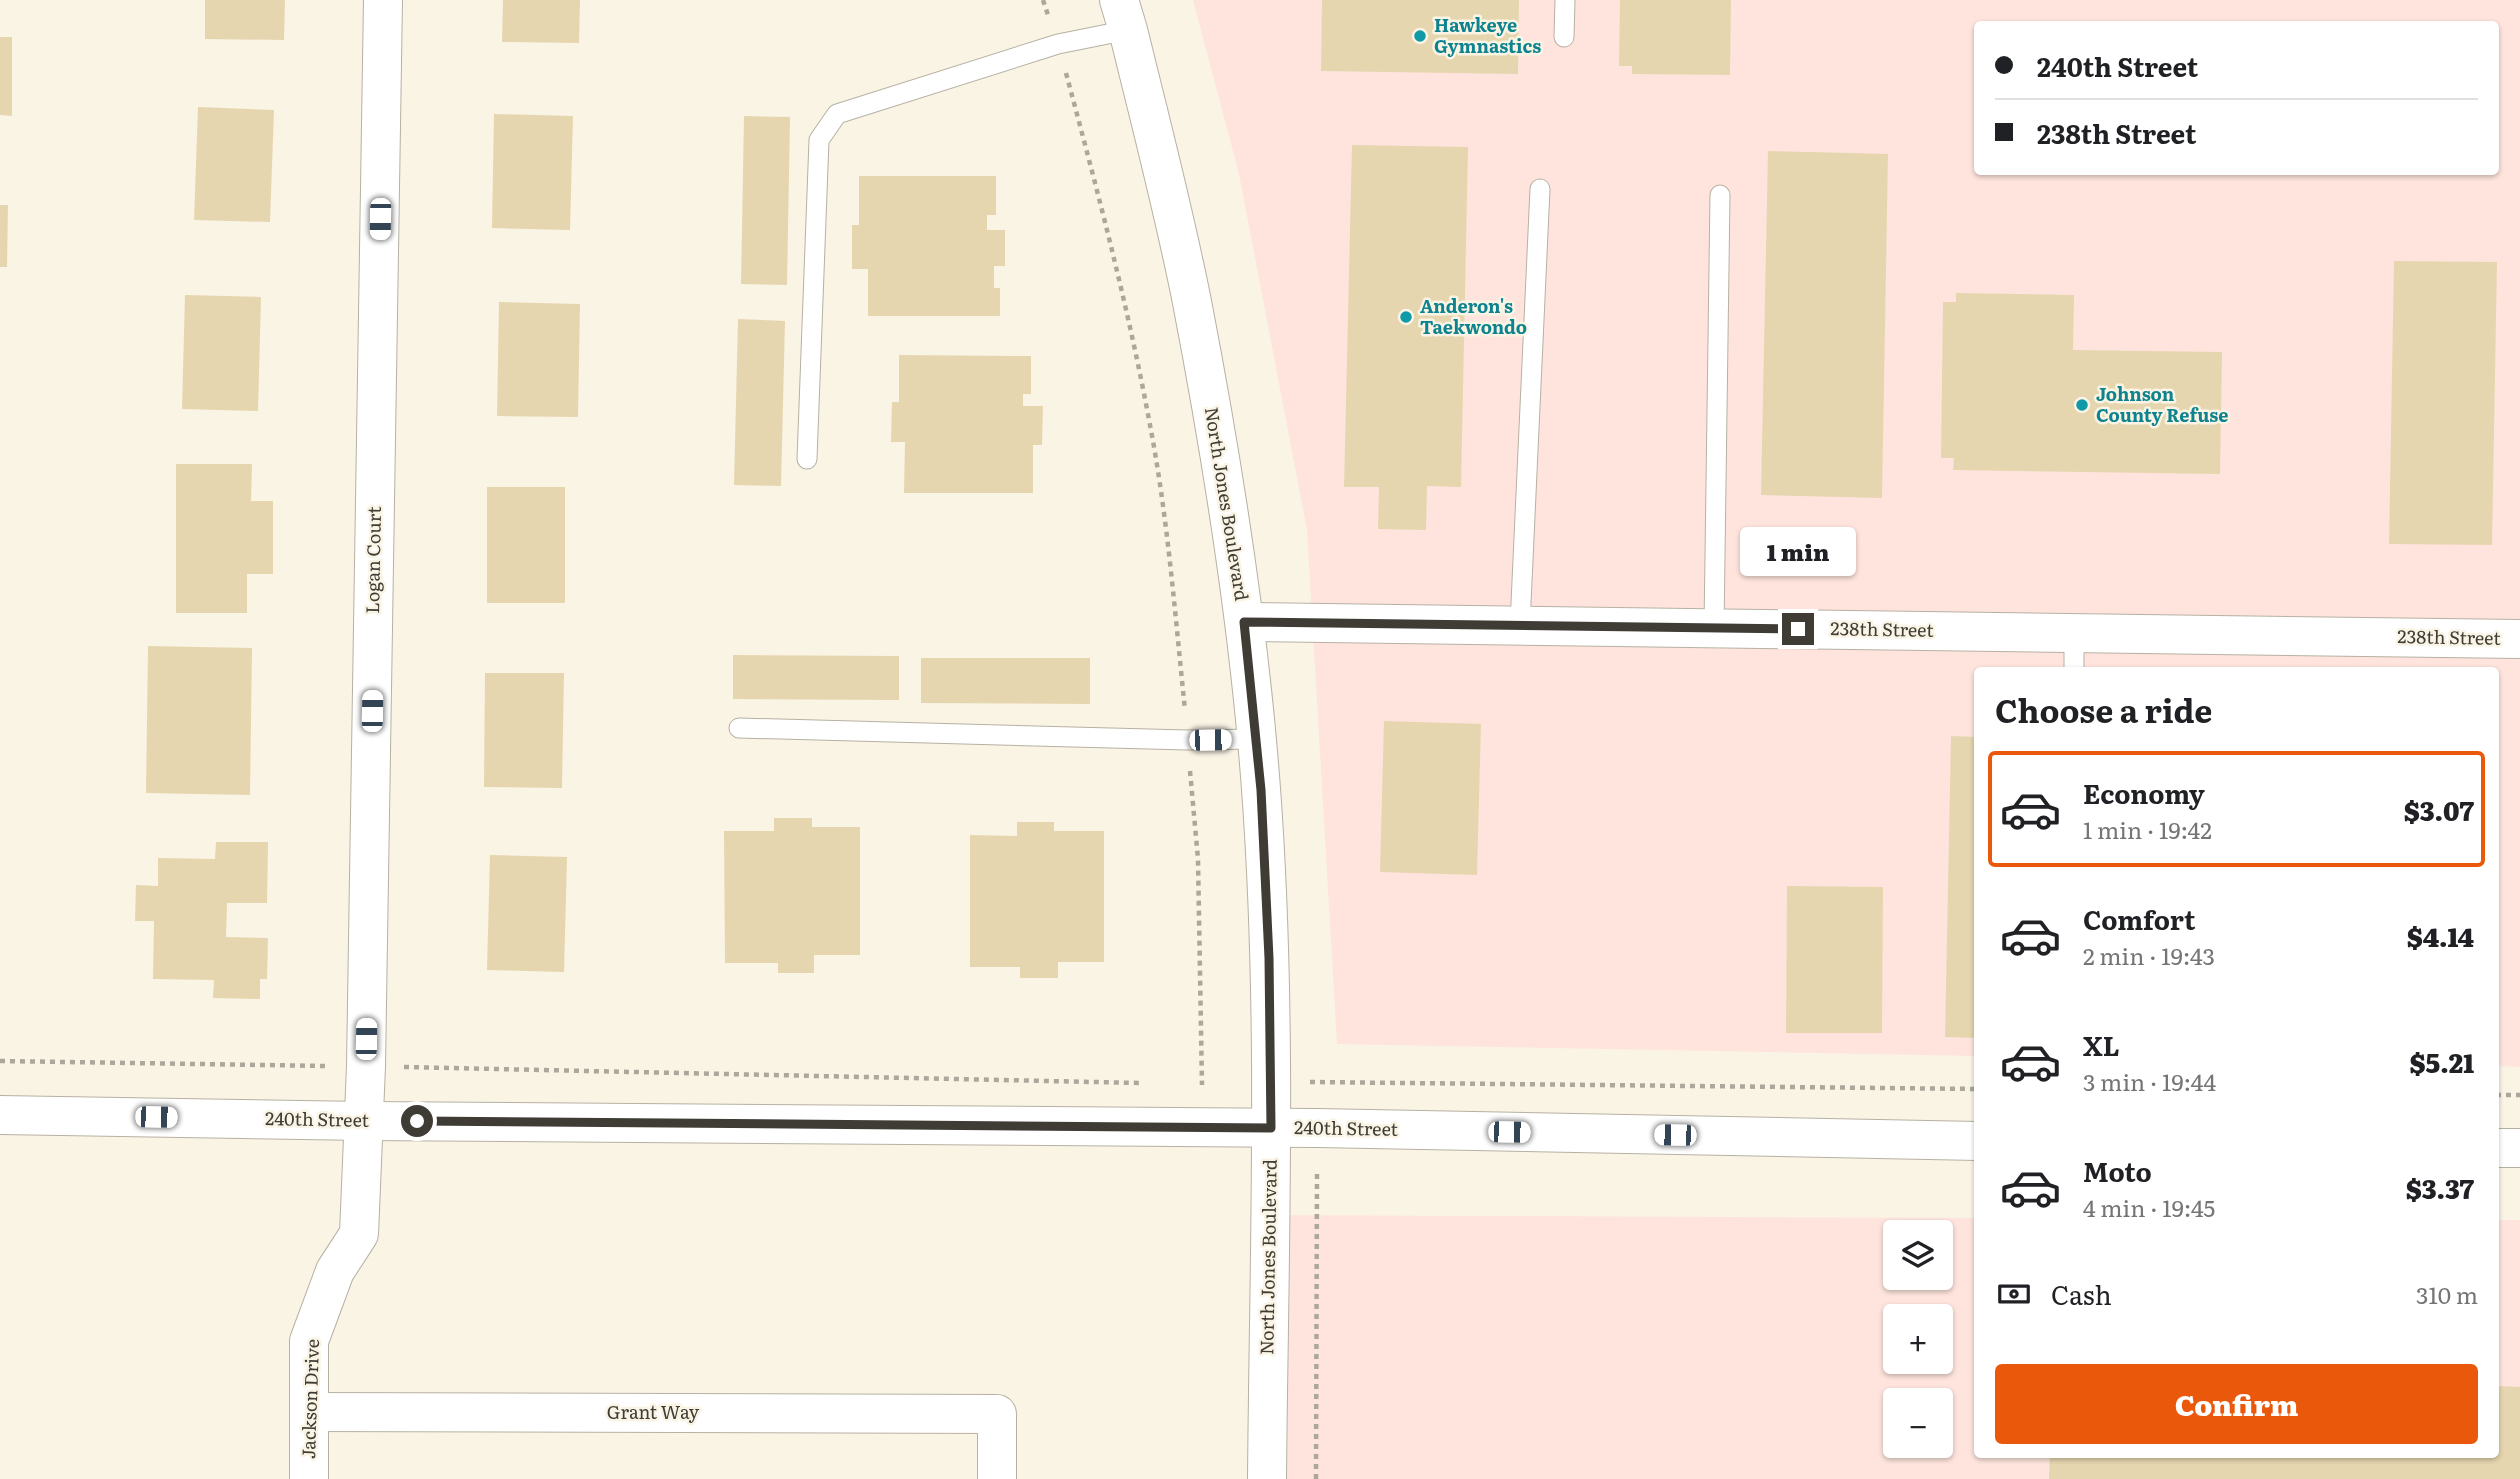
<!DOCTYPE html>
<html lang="en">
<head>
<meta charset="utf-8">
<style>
  body { margin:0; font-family:Literata,serif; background:#f2f2f2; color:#202124; height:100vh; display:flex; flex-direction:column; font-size:26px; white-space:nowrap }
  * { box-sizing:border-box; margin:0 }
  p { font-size:23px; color:#757577 }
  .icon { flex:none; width:38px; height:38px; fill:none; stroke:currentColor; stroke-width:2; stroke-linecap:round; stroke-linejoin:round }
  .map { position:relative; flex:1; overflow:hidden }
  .drawer { position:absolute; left:1974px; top:667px; width:525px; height:791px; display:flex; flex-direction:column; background:#fff; border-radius:7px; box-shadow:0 2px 5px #0004 }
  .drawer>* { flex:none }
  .guide { position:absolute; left:1974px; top:21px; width:525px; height:154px; border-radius:7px; box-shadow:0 2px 5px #0004; display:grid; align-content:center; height:154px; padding:0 21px; background:#fff }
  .fabs { position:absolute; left:1883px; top:1220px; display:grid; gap:14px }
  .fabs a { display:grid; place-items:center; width:70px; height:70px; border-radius:7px; background:#fff; box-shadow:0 2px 5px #0004; font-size:35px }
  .end { position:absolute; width:32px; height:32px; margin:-16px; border:9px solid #3f3c36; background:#fff; box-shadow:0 0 0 4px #fff }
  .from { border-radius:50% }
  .bubble { position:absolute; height:49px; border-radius:7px; background:#fff; box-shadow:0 2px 5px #0004; font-size:23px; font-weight:800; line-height:49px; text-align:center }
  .car { position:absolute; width:21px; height:42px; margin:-21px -10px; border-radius:9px; box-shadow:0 0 5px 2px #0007; background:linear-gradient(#fff 24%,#345 0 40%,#fff 0 76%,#345 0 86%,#fff 0) }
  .guide b { display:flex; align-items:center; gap:24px; height:66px; font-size:26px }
  .guide b+b { border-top:2px solid #e0e0e0 }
  .guide i { width:18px; height:18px; background:#202124 }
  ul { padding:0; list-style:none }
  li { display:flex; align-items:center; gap:21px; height:116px; margin:0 14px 10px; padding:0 7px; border:4px solid transparent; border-radius:7px }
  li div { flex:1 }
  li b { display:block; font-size:26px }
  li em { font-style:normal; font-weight:800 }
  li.active { border-color:#ea580c }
  li>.icon { width:63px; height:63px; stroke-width:1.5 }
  h2 { padding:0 21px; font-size:32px; line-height:84px }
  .pay { display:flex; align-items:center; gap:18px; height:77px; padding:0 21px; font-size:26px }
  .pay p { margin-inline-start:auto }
  .primary-button { display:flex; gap:14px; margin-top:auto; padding:14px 21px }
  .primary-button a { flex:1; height:80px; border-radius:7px; background:#ea580c; color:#fff; font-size:28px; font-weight:800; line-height:80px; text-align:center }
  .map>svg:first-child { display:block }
  .industrial { fill:#fee4dd; fill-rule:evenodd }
  .building { fill:#e6d6af }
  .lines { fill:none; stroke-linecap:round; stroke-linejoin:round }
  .service-casing { stroke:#b7b1a3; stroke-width:21 }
  .minor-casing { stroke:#b7b1a3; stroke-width:40 }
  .tertiary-casing { stroke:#b7b1a3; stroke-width:40 }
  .path { stroke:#aba79b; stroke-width:4.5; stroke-dasharray:5 5; stroke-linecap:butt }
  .service { stroke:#fff; stroke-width:19 }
  .minor { stroke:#fff; stroke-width:38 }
  .tertiary { stroke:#fff; stroke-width:38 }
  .route { stroke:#3f3c36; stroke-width:9 }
  .culture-dot { fill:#0f9aa8; stroke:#faf4e5; stroke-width:2.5 }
  .labels { text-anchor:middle; stroke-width:5; stroke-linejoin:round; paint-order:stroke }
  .culture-label { font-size:18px; font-weight:bold; fill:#0d838f; stroke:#faf4e5; text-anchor:start }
  .street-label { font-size:18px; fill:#3f3c36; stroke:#faf4e5 }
</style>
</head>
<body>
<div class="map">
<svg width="2520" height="1479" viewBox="0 0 2520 1479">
  <rect width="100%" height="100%" fill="#faf4e5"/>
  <g class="industrial">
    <path d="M 1193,0 L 2520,0 L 2520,1067 L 2496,1066 L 2496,670 L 1978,670 L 1977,1056 L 1337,1044 L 1307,530 L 1239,174 ZM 1978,24 L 2496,24 L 2496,172 L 1978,172 Z"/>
    <path d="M 1255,1215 L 1977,1218 L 1978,1454 L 2496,1454 L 2496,1220 L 2520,1220 L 2520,1479 L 1251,1479 ZM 1895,1232 L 1941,1232 L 1941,1278 L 1895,1278 ZM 1895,1316 L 1941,1316 L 1941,1362 L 1895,1362 ZM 1895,1400 L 1941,1400 L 1941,1446 L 1895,1446 Z"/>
  </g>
  <g class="building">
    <path d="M 205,0 L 285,0 L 284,40 L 205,39 Z"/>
    <path d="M 503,0 L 580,0 L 579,43 L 502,42 Z"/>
    <path d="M 1322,0 L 1519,0 L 1518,74 L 1321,71 Z"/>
    <path d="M 1620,0 L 1731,0 L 1730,75 L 1632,74 L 1632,66 L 1619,66 Z"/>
    <path d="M 0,37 L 12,37 L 12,116 L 0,115 Z"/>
    <path d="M 198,107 L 274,110 L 270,222 L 194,220 Z"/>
    <path d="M 494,114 L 573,116 L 570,230 L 492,228 Z"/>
    <path d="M 744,116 L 790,117 L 787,285 L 741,284 Z"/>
    <path d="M 1352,145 L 1468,147 L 1461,487 L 1427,486 L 1426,530 L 1378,529 L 1379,487 L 1344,487 Z"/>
    <path d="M 1768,151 L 1888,154 L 1882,498 L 1761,495 Z"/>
    <path d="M 859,176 L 996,176 L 996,215 L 987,215 L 987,230 L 1005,230 L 1005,266 L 994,266 L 994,288 L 1000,288 L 1000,316 L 868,316 L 868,269 L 852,269 L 852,225 L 859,225 Z"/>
    <path d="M 0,205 L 8,205 L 7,267 L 0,267 Z"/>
    <path d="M 2394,261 L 2497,262 L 2492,545 L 2389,544 Z"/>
    <path d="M 1956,293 L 2074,295 L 2073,350 L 2222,352 L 2220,474 L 1953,470 L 1954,458 L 1941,458 L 1943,302 L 1956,302 Z"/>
    <path d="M 185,295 L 261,297 L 258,411 L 182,409 Z"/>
    <path d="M 499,302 L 580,304 L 578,417 L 497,416 Z"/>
    <path d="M 738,319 L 785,321 L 781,486 L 734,485 Z"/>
    <path d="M 899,355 L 1031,356 L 1031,394 L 1023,394 L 1023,406 L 1043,406 L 1042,445 L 1033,445 L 1033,493 L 904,493 L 905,442 L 891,442 L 892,402 L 899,402 Z"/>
    <path d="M 176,464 L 252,464 L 251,501 L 273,501 L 273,574 L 247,574 L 247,613 L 176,613 Z"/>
    <rect x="487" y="487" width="78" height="116"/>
    <path d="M 148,646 L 252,648 L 250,795 L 146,793 Z"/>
    <path d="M 733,655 L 899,656 L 899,700 L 733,699 Z"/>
    <path d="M 921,658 L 1090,658 L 1090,704 L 921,703 Z"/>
    <path d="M 485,673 L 564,673 L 562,788 L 484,787 Z"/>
    <path d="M 1384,721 L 1481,724 L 1477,875 L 1380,872 Z"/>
    <path d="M 1951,736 L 1978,737 L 1978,1038 L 1945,1037 Z"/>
    <path d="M 774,818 L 812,818 L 812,827 L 860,827 L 860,955 L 814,955 L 814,973 L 778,973 L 778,963 L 725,963 L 724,831 L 774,831 Z"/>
    <path d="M 1017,822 L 1054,822 L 1054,831 L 1104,831 L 1104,962 L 1058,962 L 1058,978 L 1020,978 L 1020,967 L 970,967 L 970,835 L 1017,836 Z"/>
    <path d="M 216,842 L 268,842 L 267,903 L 227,903 L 226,937 L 268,938 L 267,979 L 260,979 L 260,999 L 213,998 L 214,980 L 153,979 L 154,921 L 135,921 L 136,885 L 158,886 L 158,858 L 215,859 Z"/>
    <path d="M 490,855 L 567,857 L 564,972 L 487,970 Z"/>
    <path d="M 1787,886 L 1883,887 L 1882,1033 L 1786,1033 Z"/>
    <path d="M 2496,1386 L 2520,1387 L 2520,1479 L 2049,1479 L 2050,1454 L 2496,1454 Z"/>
  </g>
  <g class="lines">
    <defs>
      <g id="service">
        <path d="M 1564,37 L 1565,0"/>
        <path d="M 807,459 L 819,140 L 837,114 L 1058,44 L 1128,30"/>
        <path d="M 1520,625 L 1540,189"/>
        <path d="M 1714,628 L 1720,195"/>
        <path d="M 2074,670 L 2074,633"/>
        <path d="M 739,728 L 1187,740 L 1256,739"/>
      </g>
      <g id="minor">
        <path d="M 1119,0 L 1128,30 C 1150,120 1174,211 1192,302 C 1223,463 1249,625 1261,789 C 1278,1018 1269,1249 1267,1479"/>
        <path d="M 1245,622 L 2520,639"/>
        <path d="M 309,1412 L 997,1414 L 997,1479"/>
        <path d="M 309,1479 L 309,1341 L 335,1271 L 359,1234 L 366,1066 L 383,0"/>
      </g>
      <g id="tertiary">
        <path d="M 0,1115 L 364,1121 L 1317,1128 L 1978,1141"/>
        <path d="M 2496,1148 L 2520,1148"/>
      </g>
    </defs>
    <use href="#service" class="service-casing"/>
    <use href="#minor" class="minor-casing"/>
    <use href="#tertiary" class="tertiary-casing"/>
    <g class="path">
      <path d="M 1043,0 L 1049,18"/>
      <path d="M 1066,73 C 1097,189 1128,306 1150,425 C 1168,519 1175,615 1185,710"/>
      <path d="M 1190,771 L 1198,859 L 1202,1085"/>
      <path d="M 0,1061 L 328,1066"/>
      <path d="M 404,1067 L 1140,1083"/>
      <path d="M 1310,1082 L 1978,1089"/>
      <path d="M 2496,1095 L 2520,1095"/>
      <path d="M 1316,1479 L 1317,1169"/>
    </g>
    <use href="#service" class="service"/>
    <use href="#minor" class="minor"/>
    <use href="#tertiary" class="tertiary"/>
  </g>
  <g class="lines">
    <path class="route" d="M 417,1121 L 1271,1128 L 1269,958 L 1261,790 L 1244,622 L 1798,629"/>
  </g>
  <g class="culture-dot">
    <circle cx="1420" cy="36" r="7"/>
    <circle cx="1406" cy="317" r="7"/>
    <circle cx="2082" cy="405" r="7"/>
  </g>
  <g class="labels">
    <g class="culture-label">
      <text x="1434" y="32">Hawkeye<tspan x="1434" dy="21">Gymnastics</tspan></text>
      <text x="1420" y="313">Anderon's<tspan x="1420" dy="21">Taekwondo</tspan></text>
      <text x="2096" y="401">Johnson<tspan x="2096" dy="21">County Refuse</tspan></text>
    </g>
    <g class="street-label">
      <text transform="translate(1226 504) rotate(81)" y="6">North Jones Boulevard</text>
      <text transform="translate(374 560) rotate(-89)" y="6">Logan Court</text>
      <text transform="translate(1882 630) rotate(1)" y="6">238th Street</text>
      <text transform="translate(2449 638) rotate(1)" y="6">238th Street</text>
      <text transform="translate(317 1120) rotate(1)" y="6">240th Street</text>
      <text transform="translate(1346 1129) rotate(1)" y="6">240th Street</text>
      <text transform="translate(1269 1257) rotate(-89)" y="6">North Jones Boulevard</text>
      <text transform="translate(311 1399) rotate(-88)" y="6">Jackson Drive</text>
      <text x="653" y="1419">Grant Way</text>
    </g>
  </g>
</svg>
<div class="fabs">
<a><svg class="icon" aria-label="layers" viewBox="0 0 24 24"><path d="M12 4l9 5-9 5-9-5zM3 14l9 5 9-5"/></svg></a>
<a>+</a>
<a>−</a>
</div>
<i class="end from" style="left:417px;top:1121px"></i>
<i class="end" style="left:1798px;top:629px"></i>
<div class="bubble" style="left:1740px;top:527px;width:116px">1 min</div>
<i class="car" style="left:380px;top:219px;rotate:181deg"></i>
<i class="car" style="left:372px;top:711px;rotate:1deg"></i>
<i class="car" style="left:1210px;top:740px;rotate:89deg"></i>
<i class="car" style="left:366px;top:1039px;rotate:1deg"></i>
<i class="car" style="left:156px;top:1117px;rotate:91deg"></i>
<i class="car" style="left:1509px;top:1132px;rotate:91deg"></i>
<i class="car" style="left:1675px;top:1135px;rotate:271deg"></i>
<div class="guide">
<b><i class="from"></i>240th Street</b>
<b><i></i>238th Street</b>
</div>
<section class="drawer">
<h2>Choose a ride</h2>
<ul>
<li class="active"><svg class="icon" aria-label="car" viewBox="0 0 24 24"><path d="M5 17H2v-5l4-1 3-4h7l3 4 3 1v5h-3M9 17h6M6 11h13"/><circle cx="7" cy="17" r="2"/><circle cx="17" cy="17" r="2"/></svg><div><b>Economy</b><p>1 min · 19:42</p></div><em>$3.07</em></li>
<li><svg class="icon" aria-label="car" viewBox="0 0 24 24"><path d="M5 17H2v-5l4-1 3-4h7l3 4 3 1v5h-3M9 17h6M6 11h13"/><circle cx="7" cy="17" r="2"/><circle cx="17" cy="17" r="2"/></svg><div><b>Comfort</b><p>2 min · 19:43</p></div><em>$4.14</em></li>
<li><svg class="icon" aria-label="car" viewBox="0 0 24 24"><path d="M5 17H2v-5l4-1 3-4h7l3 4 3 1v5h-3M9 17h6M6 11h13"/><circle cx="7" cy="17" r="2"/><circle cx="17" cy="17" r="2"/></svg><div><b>XL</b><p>3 min · 19:44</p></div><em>$5.21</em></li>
<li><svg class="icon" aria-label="car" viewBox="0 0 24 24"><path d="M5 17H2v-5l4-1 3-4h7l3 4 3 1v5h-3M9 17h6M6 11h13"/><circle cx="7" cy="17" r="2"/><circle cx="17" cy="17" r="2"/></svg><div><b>Moto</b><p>4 min · 19:45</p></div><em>$3.37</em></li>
</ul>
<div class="pay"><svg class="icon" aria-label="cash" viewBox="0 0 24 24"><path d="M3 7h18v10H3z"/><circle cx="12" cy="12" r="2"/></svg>Cash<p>310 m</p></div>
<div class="primary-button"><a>Confirm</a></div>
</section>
</div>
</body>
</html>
